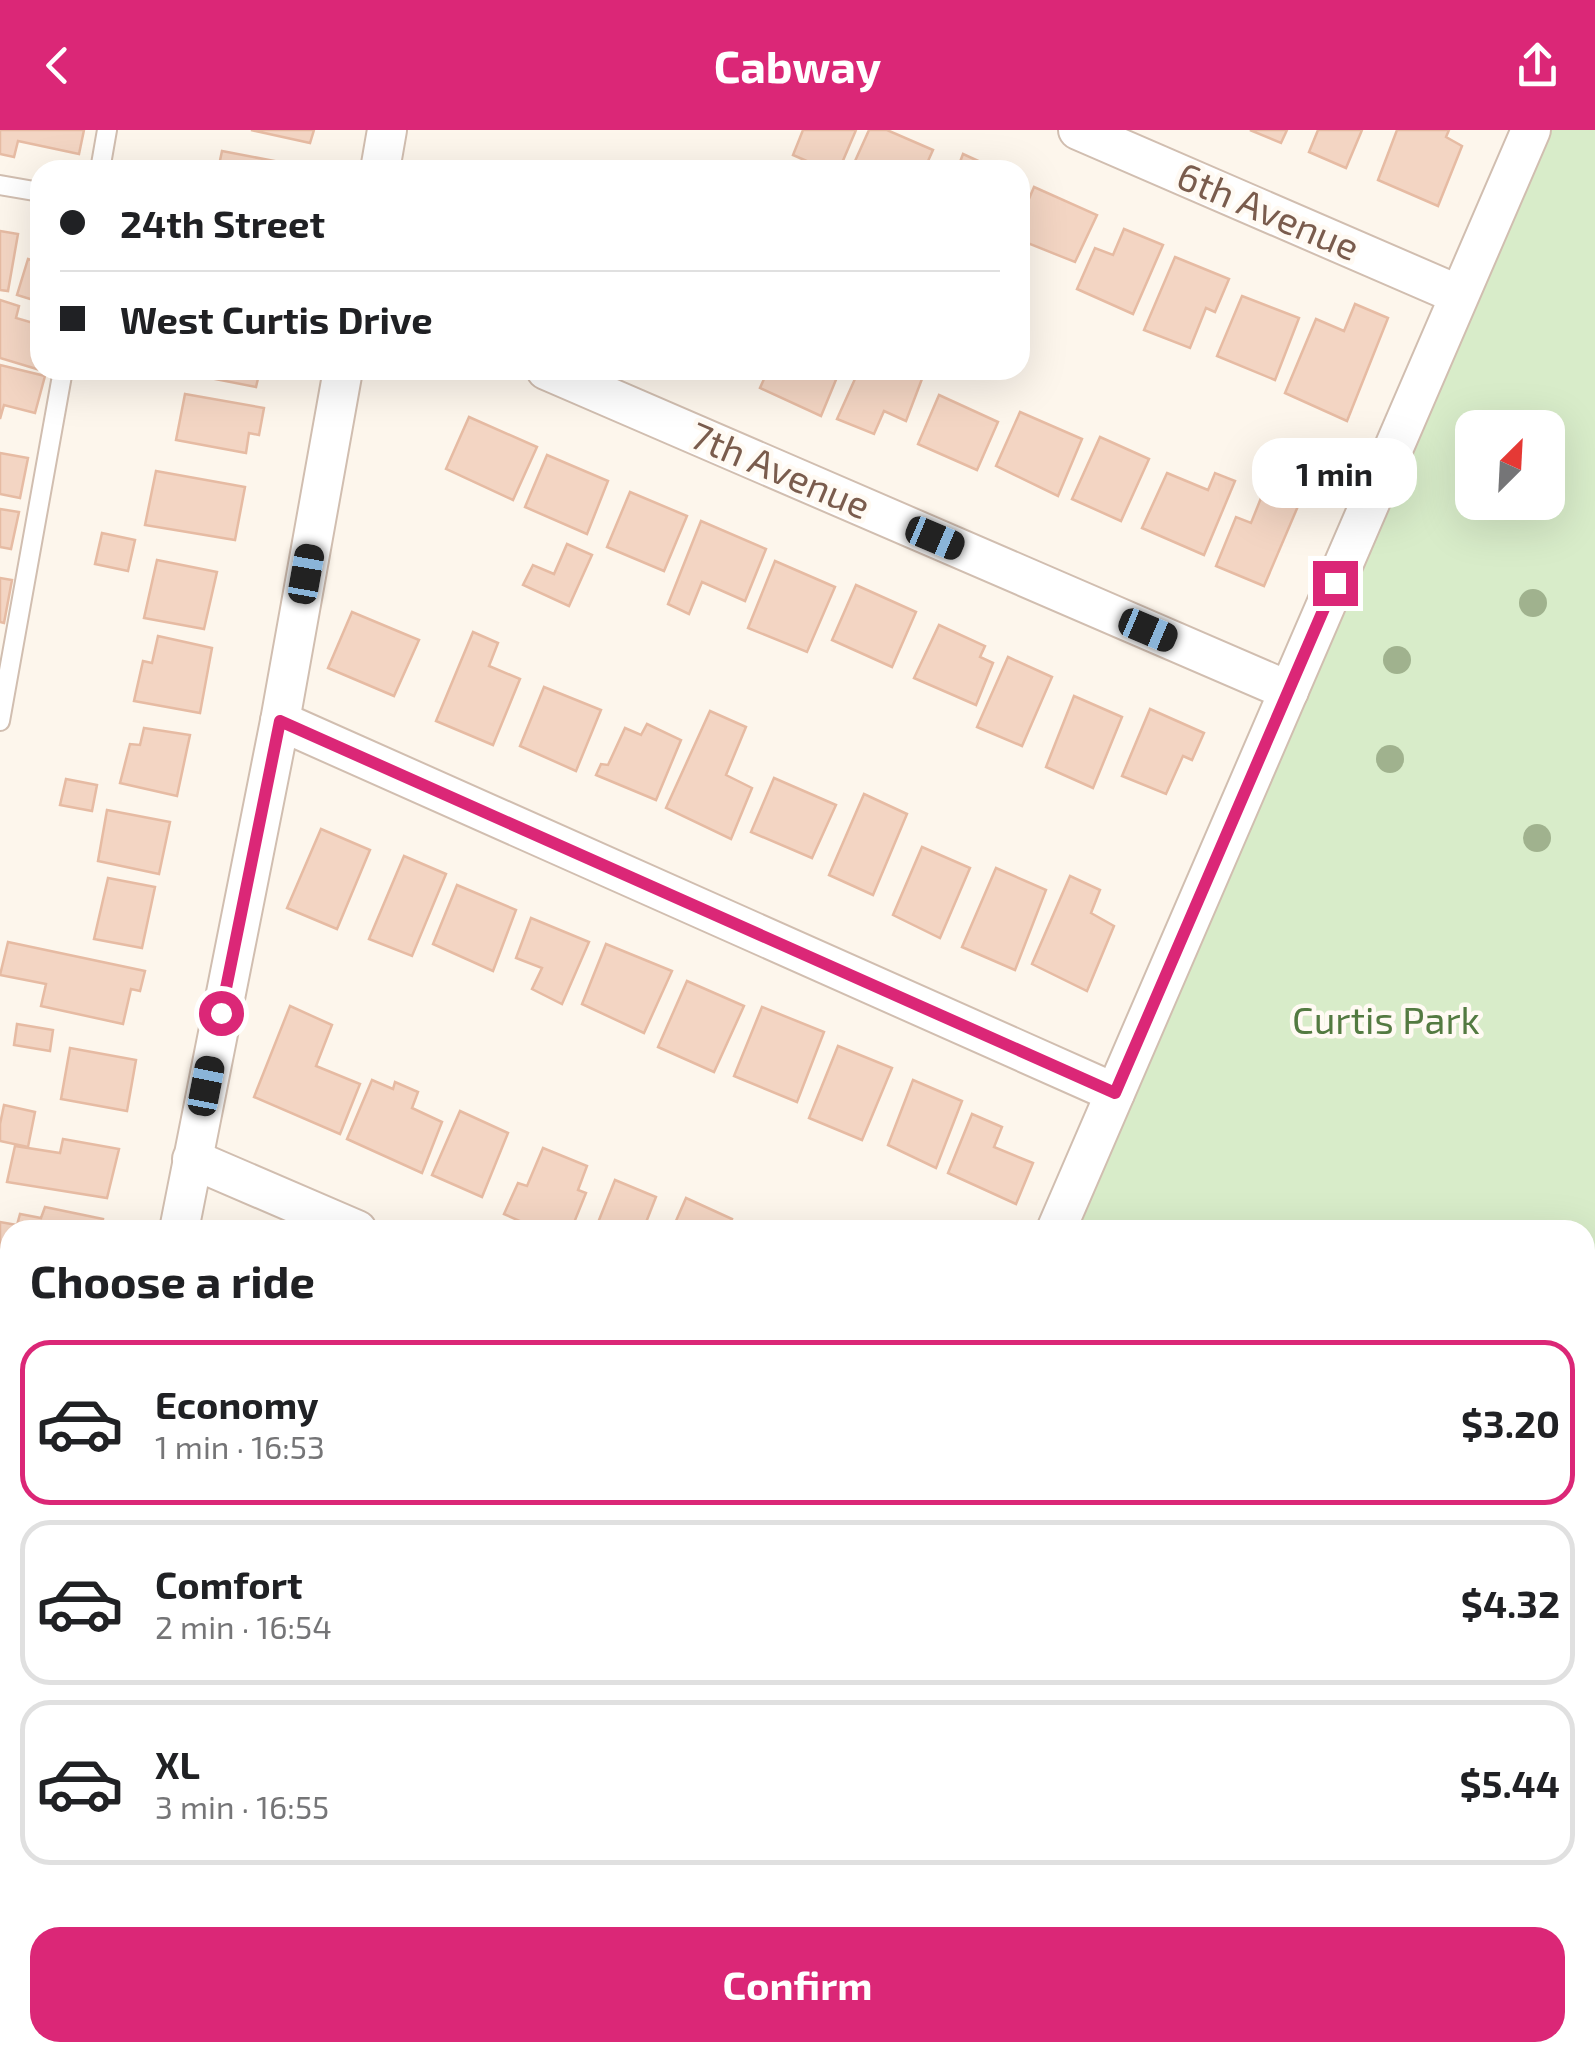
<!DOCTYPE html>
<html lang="en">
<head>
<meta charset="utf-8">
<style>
  body { margin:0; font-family:"Exo 2",sans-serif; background:#f2f2f2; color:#202124; height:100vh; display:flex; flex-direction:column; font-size:38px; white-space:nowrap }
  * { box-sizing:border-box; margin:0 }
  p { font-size:32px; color:#757577 }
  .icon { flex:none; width:55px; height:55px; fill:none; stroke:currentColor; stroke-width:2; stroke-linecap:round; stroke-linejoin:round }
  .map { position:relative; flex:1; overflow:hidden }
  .side { position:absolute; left:0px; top:1090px; width:1595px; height:842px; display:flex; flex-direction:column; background:#fff; border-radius:30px 30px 0 0; box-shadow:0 10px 40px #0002 }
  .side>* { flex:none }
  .banner { position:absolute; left:30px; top:30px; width:1000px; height:220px; border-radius:30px; box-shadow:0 10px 40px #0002; display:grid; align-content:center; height:220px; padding:0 30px; background:#fff }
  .needle { width:65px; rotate:24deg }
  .controls { position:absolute; left:1455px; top:280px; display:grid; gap:20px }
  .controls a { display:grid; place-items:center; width:110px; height:110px; border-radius:20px; background:#fff; box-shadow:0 10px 40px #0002; font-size:50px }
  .end { position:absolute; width:45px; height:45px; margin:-22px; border:12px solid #db2777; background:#fff; box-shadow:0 0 0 5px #fff }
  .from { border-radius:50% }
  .bubble { position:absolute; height:70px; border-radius:30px; background:#fff; box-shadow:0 10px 40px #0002; font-size:32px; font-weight:700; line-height:70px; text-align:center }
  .car { position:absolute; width:30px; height:60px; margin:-30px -15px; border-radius:12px; box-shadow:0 0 8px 2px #0007; background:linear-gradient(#222 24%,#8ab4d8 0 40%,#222 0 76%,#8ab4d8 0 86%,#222 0) }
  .banner b { display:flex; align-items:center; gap:35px; height:95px; font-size:38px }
  .banner b+b { border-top:2px solid #e0e0e0 }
  .banner i { width:25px; height:25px; background:#202124 }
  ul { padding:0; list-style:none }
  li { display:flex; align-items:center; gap:30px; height:165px; margin:0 20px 15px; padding:0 10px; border:5px solid #e0e0e0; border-radius:30px }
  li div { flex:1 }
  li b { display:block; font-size:38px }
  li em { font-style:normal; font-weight:700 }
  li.selected { border-color:#db2777 }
  li>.icon { width:90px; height:90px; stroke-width:1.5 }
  h2 { padding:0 30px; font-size:45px; line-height:120px }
  .cta { display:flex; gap:20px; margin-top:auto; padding:20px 30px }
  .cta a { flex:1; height:115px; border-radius:30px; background:#db2777; color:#fff; font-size:40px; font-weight:700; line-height:115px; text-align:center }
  header { display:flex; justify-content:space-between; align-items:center; height:130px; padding:0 30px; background:#db2777; color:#fff; font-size:45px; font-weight:700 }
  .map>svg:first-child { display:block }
  .green { fill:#d8ecc9; fill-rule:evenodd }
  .building { fill:#f3d5c3; stroke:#e6bba3; stroke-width:2.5 }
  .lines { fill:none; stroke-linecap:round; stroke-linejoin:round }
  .service-casing { stroke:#d1beb0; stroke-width:22 }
  .minor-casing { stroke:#d1beb0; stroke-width:42 }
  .path { stroke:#d9b8a5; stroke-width:6; stroke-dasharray:2.5 8; stroke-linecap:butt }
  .service { stroke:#fff; stroke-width:18 }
  .minor { stroke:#fff; stroke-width:38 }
  .tree { fill:#a0b28e }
  .route { stroke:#db2777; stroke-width:12 }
  .labels { text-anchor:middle; stroke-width:9; stroke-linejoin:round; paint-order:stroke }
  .street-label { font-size:38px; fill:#7a5c4d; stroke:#fffaf3 }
  .park-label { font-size:38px; fill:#537a41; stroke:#fffaf3 }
</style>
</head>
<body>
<header><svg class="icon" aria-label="back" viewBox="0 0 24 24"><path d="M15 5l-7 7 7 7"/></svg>Cabway<svg class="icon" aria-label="share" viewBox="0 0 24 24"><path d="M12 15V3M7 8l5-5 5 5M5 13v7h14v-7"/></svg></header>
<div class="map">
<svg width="1595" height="1931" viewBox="0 0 1595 1931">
  <rect width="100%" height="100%" fill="#fdf6ec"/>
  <g class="green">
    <path d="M 1542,0 L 1595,0 L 1595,1205 L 1585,1228 L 1585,1100 L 1069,1100 ZM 1472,298 L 1548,298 L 1548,372 L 1472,372 Z"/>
    <path d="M 716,1922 L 1286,1923 L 1283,1931 L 713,1931 Z"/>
  </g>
  <g class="building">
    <path d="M 0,0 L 84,0 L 79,24 L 18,11 L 14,27 L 0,24 Z"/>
    <path d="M 251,0 L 314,0 L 310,13 Z"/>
    <path d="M 803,0 L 856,0 L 839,40 L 827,40 L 793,25 Z"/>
    <path d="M 869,0 L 887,0 L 933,20 L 924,40 L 851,40 Z"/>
    <path d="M 1250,0 L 1287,0 L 1281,13 Z"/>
    <path d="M 1318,0 L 1362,0 L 1346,38 L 1309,22 Z"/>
    <path d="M 1397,0 L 1449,0 L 1446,7 L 1462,16 L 1438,76 L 1378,50 Z"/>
    <path d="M 222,21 L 295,35 L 294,40 L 218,40 Z"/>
    <path d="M 963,24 L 998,40 L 957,40 Z"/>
    <path d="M 1034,57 L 1097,85 L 1075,132 L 1020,110 L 1020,90 Z"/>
    <path d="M 1124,99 L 1163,115 L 1133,184 L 1077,159 L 1095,118 L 1113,125 Z"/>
    <path d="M 0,101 L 18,104 L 8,161 L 0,160 Z"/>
    <path d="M 1175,127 L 1229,149 L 1215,182 L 1206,178 L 1190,218 L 1144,200 Z"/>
    <path d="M 28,129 L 40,133 L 40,172 L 17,165 Z"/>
    <path d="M 1242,166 L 1299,188 L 1275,250 L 1217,226 Z"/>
    <path d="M 0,170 L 19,176 L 16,188 L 40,195 L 40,240 L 0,228 Z"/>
    <path d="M 1355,174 L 1388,188 L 1347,291 L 1285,263 L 1316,189 L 1344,201 Z"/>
    <path d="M 0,235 L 45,246 L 35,283 L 4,275 L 0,289 Z"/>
    <path d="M 179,240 L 260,240 L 256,257 L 179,242 Z"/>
    <path d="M 768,240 L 840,240 L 821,286 L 760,258 Z"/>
    <path d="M 859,240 L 925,241 L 906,291 L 884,281 L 874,304 L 837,289 Z"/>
    <path d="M 185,264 L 264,278 L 259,305 L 249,303 L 246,323 L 176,310 Z"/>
    <path d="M 939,265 L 998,292 L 977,340 L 918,314 Z"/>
    <path d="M 1020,282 L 1082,309 L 1058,366 L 996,336 Z"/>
    <path d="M 469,287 L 537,317 L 513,370 L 446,339 Z"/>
    <path d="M 1100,307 L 1149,329 L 1121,391 L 1072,369 Z"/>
    <path d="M 0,323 L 28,328 L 20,368 L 0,364 Z"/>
    <path d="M 547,325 L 608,351 L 587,404 L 525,377 Z"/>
    <path d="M 156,341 L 245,357 L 235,410 L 145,395 Z"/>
    <path d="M 1167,343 L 1208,360 L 1215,343 L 1235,351 L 1204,425 L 1142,398 Z"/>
    <path d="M 1269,348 L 1304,362 L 1264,456 L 1216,436 L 1236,387 L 1251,393 Z"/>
    <path d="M 630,362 L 687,386 L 664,441 L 607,417 Z"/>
    <path d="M 0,379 L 19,382 L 11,419 L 0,417 Z"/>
    <path d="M 701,391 L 766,419 L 745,471 L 702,452 L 689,484 L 668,474 Z"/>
    <path d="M 102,403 L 135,410 L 128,441 L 95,434 Z"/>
    <path d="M 567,414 L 592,425 L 569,476 L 523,455 L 533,435 L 554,444 Z"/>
    <path d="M 157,430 L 217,442 L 204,499 L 144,488 Z"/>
    <path d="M 775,431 L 835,457 L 807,522 L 748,498 Z"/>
    <path d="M 0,448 L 12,450 L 4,493 L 0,492 Z"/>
    <path d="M 856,455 L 916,482 L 892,537 L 832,510 Z"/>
    <path d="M 352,482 L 419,510 L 394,566 L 328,538 Z"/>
    <path d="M 939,495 L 985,516 L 980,527 L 993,533 L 976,575 L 914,548 Z"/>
    <path d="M 473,502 L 498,513 L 489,536 L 520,549 L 493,615 L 436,591 Z"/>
    <path d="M 158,506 L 212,518 L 200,583 L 134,571 L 143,531 L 152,533 Z"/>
    <path d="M 1008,527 L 1052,547 L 1022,616 L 977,597 Z"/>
    <path d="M 544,557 L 601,580 L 576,641 L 520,616 Z"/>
    <path d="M 1074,566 L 1122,587 L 1093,658 L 1046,637 Z"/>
    <path d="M 1150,579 L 1204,603 L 1192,630 L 1183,626 L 1166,664 L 1122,646 Z"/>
    <path d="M 710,581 L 746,597 L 726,645 L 752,658 L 731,709 L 666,678 Z"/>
    <path d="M 647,594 L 681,610 L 656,670 L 596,645 L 601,634 L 608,635 L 625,598 L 641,605 Z"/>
    <path d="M 144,598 L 190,605 L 177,666 L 120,653 L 130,614 L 140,615 Z"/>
    <path d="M 774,648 L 836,675 L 812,728 L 751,702 Z"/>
    <path d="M 66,649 L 97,655 L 92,681 L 60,675 Z"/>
    <path d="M 864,664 L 907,684 L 873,765 L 829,745 Z"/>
    <path d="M 107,680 L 170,692 L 159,744 L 98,731 Z"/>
    <path d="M 321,699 L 370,720 L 337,799 L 287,778 Z"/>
    <path d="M 922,717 L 970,738 L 940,808 L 893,785 Z"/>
    <path d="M 404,726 L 446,744 L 412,826 L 369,809 Z"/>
    <path d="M 996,738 L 1046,760 L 1015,840 L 962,817 Z"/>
    <path d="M 1070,746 L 1100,760 L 1091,783 L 1114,796 L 1087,861 L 1032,834 Z"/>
    <path d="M 108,748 L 155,757 L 142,818 L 94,809 Z"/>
    <path d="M 457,755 L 516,780 L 493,841 L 433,814 Z"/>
    <path d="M 531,788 L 589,812 L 562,874 L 532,859 L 542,838 L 516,828 Z"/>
    <path d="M 8,812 L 145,841 L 140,861 L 131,859 L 123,894 L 41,876 L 46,854 L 0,845 Z"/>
    <path d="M 606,814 L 672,841 L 644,903 L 582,874 Z"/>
    <path d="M 687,851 L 744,876 L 714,942 L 658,917 Z"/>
    <path d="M 290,876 L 332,895 L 316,936 L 360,954 L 340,1004 L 254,967 Z"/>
    <path d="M 762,877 L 824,902 L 797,972 L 734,946 Z"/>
    <path d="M 17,894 L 53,900 L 50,921 L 14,915 Z"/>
    <path d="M 838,916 L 892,938 L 862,1010 L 809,988 Z"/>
    <path d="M 70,918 L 136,930 L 127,981 L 61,969 Z"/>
    <path d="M 372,950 L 393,959 L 395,952 L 418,962 L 412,978 L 442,992 L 422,1043 L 347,1009 Z"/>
    <path d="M 913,950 L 962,971 L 936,1038 L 888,1015 Z"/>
    <path d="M 4,975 L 35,982 L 28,1017 L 0,1011 L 0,994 Z"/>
    <path d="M 460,981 L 508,1003 L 482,1067 L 432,1045 Z"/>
    <path d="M 972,984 L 1002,997 L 994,1017 L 1033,1033 L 1016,1074 L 948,1043 Z"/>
    <path d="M 63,1009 L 119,1019 L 107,1068 L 7,1052 L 15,1016 L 60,1023 Z"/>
    <path d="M 543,1018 L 587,1036 L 578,1060 L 586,1063 L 571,1100 L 540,1100 L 504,1084 L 518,1053 L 527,1056 Z"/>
    <path d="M 615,1050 L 656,1067 L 643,1100 L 595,1100 Z"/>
    <path d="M 686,1068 L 732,1089 L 728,1100 L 672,1100 Z"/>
    <path d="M 45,1077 L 103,1089 L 101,1100 L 10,1100 L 10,1136 L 0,1134 L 0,1092 L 17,1095 L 20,1084 L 41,1088 Z"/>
    <path d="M 0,1505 L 10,1508 L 10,1549 L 0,1546 Z"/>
    <path d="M 1595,1507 L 1595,1563 L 1585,1559 L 1585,1531 Z"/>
    <path d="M 0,1597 L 10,1600 L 10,1642 L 0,1640 Z"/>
    <path d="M 0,1647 L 10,1649 L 10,1705 L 0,1703 Z"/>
    <path d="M 1585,1718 L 1595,1722 L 1595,1758 L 1589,1774 L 1585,1773 Z"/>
    <path d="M 307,1922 L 368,1922 L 365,1931 L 326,1931 Z"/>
    <path d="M 389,1922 L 461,1922 L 458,1931 L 386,1931 Z"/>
    <path d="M 484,1922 L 521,1922 L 518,1931 L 481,1931 Z"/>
    <path d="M 1423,1922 L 1513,1922 L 1509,1931 L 1443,1931 Z"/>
  </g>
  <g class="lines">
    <defs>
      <g id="service">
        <path d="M 100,40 L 107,0"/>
        <path d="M 0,55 L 40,62"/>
        <path d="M 0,591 L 63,240"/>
      </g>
      <g id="minor">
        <path d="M 1078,0 L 1459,165"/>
        <path d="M 380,40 L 387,0"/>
        <path d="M 546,240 L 1289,561"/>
        <path d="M 280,591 L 1115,963"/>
        <path d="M 192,1029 L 357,1100"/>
        <path d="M 179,1100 L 280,591 L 343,240"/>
        <path d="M 1056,1100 L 1531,0"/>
        <path d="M 1585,1277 L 1595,1254"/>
        <path d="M 0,1439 L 10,1441"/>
        <path d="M 1585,1631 L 1595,1636"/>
        <path d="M 127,1922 L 145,1931"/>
        <path d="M 27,1931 L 29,1922"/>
        <path d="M 697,1931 L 700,1922"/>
        <path d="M 1303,1931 L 1307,1922"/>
      </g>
    </defs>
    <use href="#service" class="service-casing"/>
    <use href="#minor" class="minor-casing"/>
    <path class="path" d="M 1585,1207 L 1595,1184"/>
    <use href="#service" class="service"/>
    <use href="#minor" class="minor"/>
  </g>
  <g class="tree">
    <circle cx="1533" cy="473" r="14"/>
    <circle cx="1397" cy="530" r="14"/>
    <circle cx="1390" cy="629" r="14"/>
    <circle cx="1537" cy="708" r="14"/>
  </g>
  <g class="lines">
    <path class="route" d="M 221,883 L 280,591 L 1115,963 L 1335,453"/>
  </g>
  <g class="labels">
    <g class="street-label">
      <text transform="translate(1268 82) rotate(23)" y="13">6th Avenue</text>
      <text transform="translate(780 341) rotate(23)" y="13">7th Avenue</text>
    </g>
    <g class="park-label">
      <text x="1386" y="904">Curtis Park</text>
    </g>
  </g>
</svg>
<div class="controls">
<a><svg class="needle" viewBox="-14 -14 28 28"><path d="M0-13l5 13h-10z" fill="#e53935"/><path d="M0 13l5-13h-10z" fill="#757577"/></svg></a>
</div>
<i class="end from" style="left:221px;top:883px"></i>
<i class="end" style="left:1335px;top:453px"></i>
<div class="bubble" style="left:1252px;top:308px;width:165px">1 min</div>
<i class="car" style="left:935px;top:408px;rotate:113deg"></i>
<i class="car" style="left:306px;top:444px;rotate:10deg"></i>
<i class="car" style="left:1148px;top:500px;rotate:113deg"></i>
<i class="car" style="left:206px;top:956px;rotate:11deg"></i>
<div class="banner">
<b><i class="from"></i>24th Street</b>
<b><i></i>West Curtis Drive</b>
</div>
<section class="side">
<h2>Choose a ride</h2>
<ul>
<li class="selected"><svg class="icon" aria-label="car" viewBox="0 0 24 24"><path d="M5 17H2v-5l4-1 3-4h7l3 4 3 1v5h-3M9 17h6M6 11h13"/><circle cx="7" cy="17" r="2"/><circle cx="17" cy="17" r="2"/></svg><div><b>Economy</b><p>1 min · 16:53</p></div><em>$3.20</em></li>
<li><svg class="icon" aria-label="car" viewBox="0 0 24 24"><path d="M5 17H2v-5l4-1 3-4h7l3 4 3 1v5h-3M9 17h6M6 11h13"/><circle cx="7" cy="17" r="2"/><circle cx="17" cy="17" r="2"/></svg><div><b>Comfort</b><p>2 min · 16:54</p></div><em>$4.32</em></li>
<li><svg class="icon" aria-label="car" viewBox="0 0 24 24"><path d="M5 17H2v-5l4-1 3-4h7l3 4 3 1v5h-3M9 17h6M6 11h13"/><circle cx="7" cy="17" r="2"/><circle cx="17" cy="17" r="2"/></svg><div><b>XL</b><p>3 min · 16:55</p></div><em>$5.44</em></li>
</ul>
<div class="cta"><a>Confirm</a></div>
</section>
</div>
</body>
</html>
